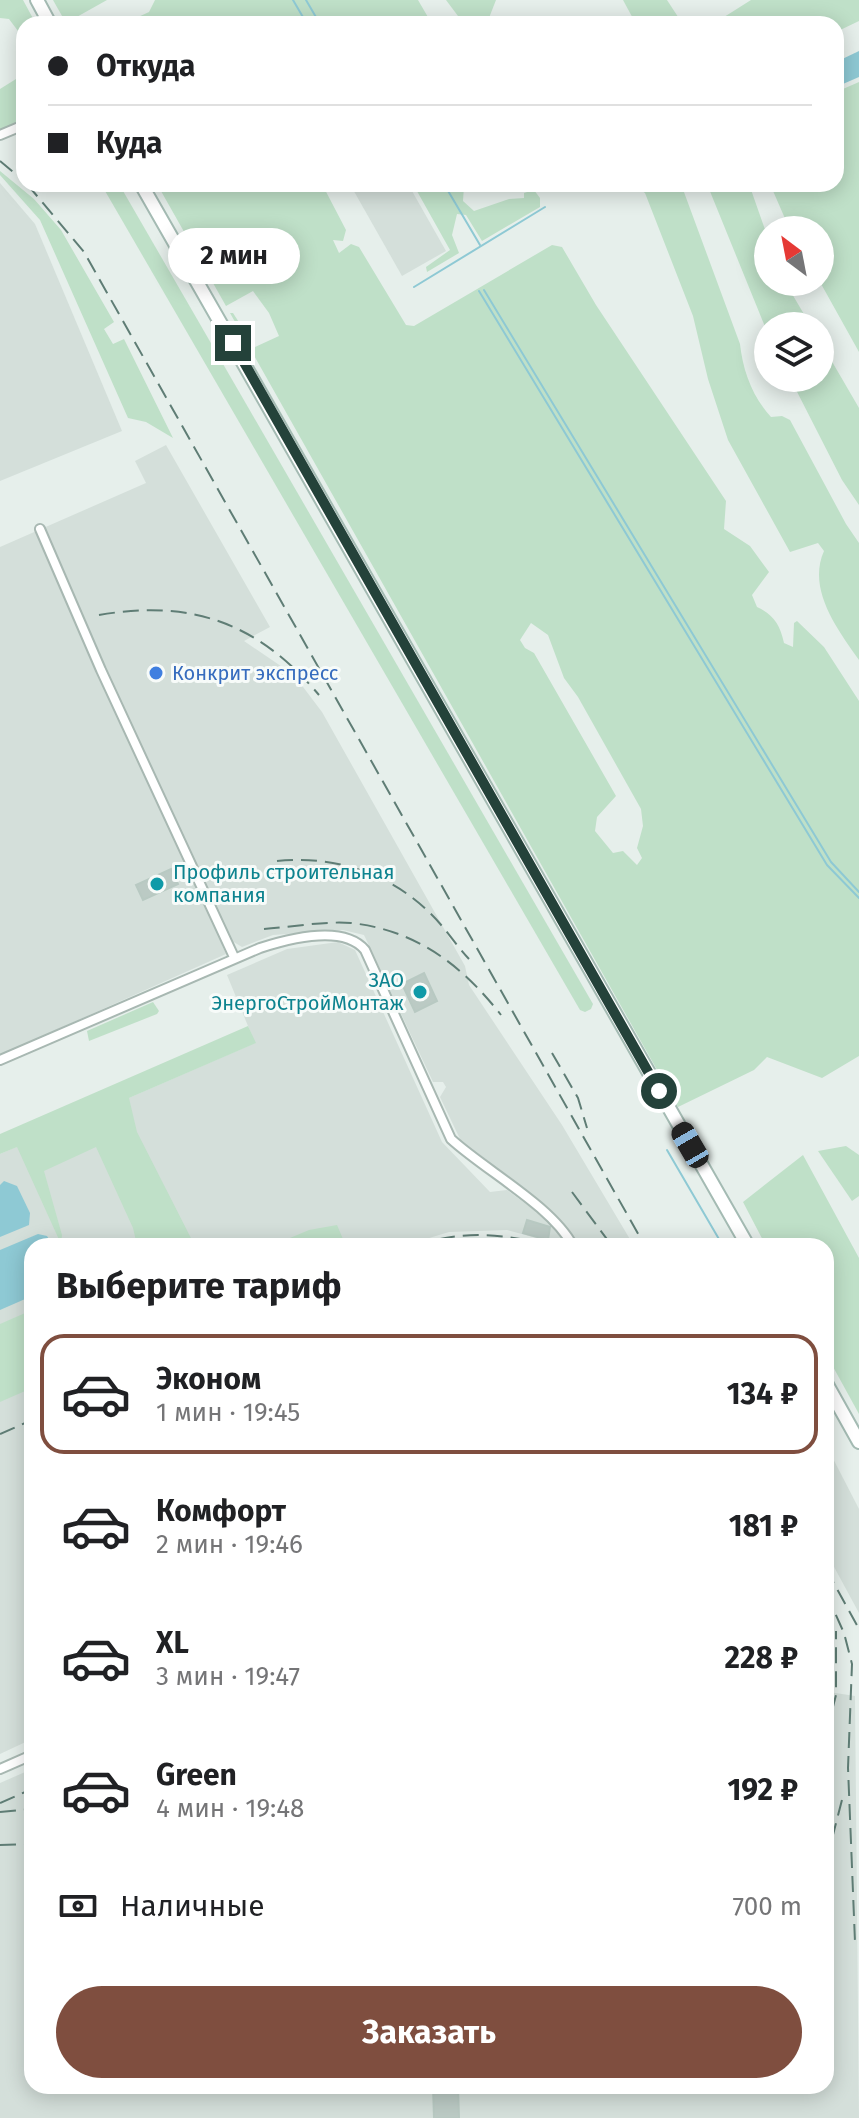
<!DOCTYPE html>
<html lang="ru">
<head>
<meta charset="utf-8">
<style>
  body { margin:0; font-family:"Fira Sans",sans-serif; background:#f6f6f6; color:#202124; height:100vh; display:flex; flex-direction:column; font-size:30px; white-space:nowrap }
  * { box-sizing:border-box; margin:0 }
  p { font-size:26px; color:#757577 }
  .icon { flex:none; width:44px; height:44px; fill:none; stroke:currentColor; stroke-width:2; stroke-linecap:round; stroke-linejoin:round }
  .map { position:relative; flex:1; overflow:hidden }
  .panel { position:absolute; left:24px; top:1238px; width:810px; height:856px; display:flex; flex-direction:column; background:#fff; border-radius:24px; box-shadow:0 4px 20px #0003 }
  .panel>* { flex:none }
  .banner { position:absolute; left:16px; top:16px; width:828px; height:176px; border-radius:24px; box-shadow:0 4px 20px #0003; display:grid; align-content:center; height:176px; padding:0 32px; background:#fff }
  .needle { width:52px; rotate:328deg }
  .buttons { position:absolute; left:754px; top:216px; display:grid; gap:16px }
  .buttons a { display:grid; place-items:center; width:80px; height:80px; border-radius:50%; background:#fff; box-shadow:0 4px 20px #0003; font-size:40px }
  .end { position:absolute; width:36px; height:36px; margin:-18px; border:10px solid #24423a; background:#fff; box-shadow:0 0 0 4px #fff }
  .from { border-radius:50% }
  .bubble { position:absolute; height:56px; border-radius:28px; background:#fff; box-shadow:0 4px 20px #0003; font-size:26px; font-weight:700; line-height:56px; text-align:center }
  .car { position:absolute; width:24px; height:48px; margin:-24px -12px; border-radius:10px; box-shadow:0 0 6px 2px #0007; background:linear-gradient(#222 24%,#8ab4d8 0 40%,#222 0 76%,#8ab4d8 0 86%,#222 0) }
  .banner b { display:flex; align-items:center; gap:28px; height:76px; font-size:30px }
  .banner b+b { border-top:2px solid #e0e0e0 }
  .banner i { width:20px; height:20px; background:#202124 }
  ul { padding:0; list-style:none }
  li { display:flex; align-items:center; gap:24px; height:120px; margin:0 16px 12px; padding:0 16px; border:4px solid transparent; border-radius:24px }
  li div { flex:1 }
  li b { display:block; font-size:30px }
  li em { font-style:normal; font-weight:700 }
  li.active { border-color:#7f4e3f }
  li>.icon { width:72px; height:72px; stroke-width:1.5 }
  h2 { padding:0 32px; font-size:36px; line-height:96px }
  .pay { display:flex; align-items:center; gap:20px; height:88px; padding:0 32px; font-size:30px }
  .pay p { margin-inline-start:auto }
  .cta { display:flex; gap:16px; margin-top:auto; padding:16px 32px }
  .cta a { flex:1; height:92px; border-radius:48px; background:#7f4e3f; color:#fff; font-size:32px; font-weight:700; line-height:92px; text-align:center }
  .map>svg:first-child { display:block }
  .built { fill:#d4dfda }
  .green { fill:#bfe0c8; fill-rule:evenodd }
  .water { fill:#8ec9d4 }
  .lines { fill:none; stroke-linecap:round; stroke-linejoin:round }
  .stream { stroke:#8ec9d4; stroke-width:2 }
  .building { fill:#bbcac4; stroke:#b8c9c2; stroke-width:2 }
  .minor-casing { stroke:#a8b8b2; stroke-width:12 }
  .secondary-casing { stroke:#a4bbb3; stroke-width:16 }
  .minor { stroke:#fff; stroke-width:8 }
  .secondary { stroke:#fff; stroke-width:12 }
  .rail { stroke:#5f7d75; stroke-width:2; stroke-dasharray:16 8; stroke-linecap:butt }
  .route { stroke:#24423a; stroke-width:10 }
  .shop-dot { fill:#3f7fe0; stroke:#f7fbf9; stroke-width:3 }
  .culture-dot { fill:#0f9aa8; stroke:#f7fbf9; stroke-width:3 }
  .labels { text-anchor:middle; stroke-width:6; stroke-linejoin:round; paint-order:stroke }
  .shop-label { font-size:20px; fill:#366cbe; stroke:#f7fbf9; text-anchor:start }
  .culture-label { font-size:20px; fill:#0d838f; stroke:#f7fbf9; text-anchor:start }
</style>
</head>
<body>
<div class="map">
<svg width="859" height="2118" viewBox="0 0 859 2118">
  <rect width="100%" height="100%" fill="#e6efeb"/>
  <g class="built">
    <path d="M 0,183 L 35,224 L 122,431 L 0,481 Z"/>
    <path d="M 355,184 L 408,184 L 446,251 L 402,276 L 351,186 Z"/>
    <path d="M 166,445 L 270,627 L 244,641 L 294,675 L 322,712 L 465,966 L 469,985 L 562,1125 L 634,1246 L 579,1246 L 555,1214 L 460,1139 L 440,1097 L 446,1087 L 443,1082 L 433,1082 L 364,935 L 343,930 L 273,935 L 242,947 L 232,941 L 222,945 L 226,954 L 0,1055 L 0,547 L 146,483 L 135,461 Z"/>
    <path d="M 338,942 L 355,950 L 442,1142 L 490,1192 L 507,1190 L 549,1221 L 565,1239 L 565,1246 L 507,1230 L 449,1232 L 403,1246 L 32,1246 L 32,1739 L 0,1754 L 0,1154 L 255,1043 L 227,975 L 287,949 Z"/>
    <path d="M 826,1445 L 859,1509 L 859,1613 L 826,1552 Z"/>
    <path d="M 829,1692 L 855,1696 L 859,2118 L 0,2118 L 0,1783 L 32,1769 L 32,2086 L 826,2086 L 826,1698 Z"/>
  </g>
  <g class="green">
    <path d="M 0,0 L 23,0 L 36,24 L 24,24 L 24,39 L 9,19 L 0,18 Z"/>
    <path d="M 53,0 L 107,0 L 66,23 Z"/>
    <path d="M 155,0 L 418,0 L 432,24 L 123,24 L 149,12 Z"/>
    <path d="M 446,0 L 496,0 L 487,23 L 464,24 Z"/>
    <path d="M 623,0 L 667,0 L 682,23 L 636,24 Z"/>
    <path d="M 751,0 L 859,0 L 859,21 L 836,32 L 836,24 L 713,24 Z"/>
    <path d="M 24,74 L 24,94 L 18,98 L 24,110 L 24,119 L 0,130 L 0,89 Z"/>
    <path d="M 859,82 L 859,352 L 820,282 L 820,230 L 790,230 L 770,184 L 836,184 L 836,92 Z"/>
    <path d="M 0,171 L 34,199 L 61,230 L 114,322 L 104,329 L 113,344 L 124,339 L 173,438 L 146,422 L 128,418 L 40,220 L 0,175 Z"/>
    <path d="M 101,184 L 119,184 L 593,1004 L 591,1009 L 585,1012 L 580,1010 Z"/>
    <path d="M 157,184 L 322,184 L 346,230 L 343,241 L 333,240 L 339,253 L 351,244 L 359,247 L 406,325 L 414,326 L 552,245 L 562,247 L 596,305 L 726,501 L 724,529 L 750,546 L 769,572 L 752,595 L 757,607 C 774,615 780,625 784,643 L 793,647 L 794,623 L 797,621 L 824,647 L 859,701 L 859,1056 L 822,1078 L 767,1057 L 754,1070 L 678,1107 L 230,313 L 233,313 L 255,347 L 279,336 L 269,313 L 253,291 L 226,306 ZM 531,623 L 548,635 L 564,678 L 578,697 L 641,809 L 643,826 L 637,848 L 642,858 L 637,865 L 623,851 L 613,853 L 595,831 L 597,817 L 616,796 L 534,653 L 525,648 L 520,640 Z"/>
    <path d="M 413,184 L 469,184 L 464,186 L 463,201 L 474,211 L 509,199 L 524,198 L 524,193 L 534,190 L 540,198 L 540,207 L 482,241 L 466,215 L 457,214 L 452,235 L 459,253 L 427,272 L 426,267 L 450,250 Z"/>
    <path d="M 632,184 L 681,184 L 740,344 C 743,371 752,396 771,417 L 782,416 L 790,420 L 846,524 L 859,543 L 859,660 C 837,629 807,589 824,551 L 818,543 L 790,552 L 728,440 L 708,379 L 693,316 L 645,193 Z"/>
    <path d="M 707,184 L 749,184 L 768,238 L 768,282 L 785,282 L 811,326 L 768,326 L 768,334 Z"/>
    <path d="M 820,341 L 859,408 L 859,505 L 842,480 L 790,378 L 820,378 Z"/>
    <path d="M 153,1002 L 159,1011 L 157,1014 L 89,1041 L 87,1031 Z"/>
    <path d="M 248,1026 L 256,1043 L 129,1098 L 137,1132 L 195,1246 L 125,1246 L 136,1241 L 133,1228 L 96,1147 L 44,1171 L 62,1235 L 61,1244 L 17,1147 L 0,1154 L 0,1134 Z"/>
    <path d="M 846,1146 L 859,1155 L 859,1196 L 852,1201 L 818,1151 Z"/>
    <path d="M 803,1155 L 859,1258 L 859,1414 L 826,1354 L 826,1246 L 766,1246 L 743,1202 Z"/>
    <path d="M 337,1225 L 346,1246 L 271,1246 L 309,1230 Z"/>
    <path d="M 32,1310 L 32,1388 L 0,1402 L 0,1324 Z"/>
  </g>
  <g class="water">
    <path d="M 859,51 L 859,77 L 836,87 L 836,62 Z"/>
    <path d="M 4,1181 L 17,1186 L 30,1213 L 29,1225 L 0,1237 L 0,1185 Z"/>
    <path d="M 38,1234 L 47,1236 L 53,1246 L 32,1246 L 32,1296 L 0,1310 L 0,1250 Z"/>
  </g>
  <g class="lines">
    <g class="stream">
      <path d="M 293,0 L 307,24"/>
      <path d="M 306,0 L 320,24"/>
      <path d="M 444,184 L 480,245"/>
      <path d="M 414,287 L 545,207"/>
      <path d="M 484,290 L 831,862 L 859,892"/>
      <path d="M 479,291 L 827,865 L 859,898"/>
      <path d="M 667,1150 L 723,1246"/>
    </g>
  </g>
  <g class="building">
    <path d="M 171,869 L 178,884 L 143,900 L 136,885 Z"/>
    <path d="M 424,973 L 437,1001 L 415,1012 L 402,984 Z"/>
    <path d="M 527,1220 L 550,1227 L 548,1240 L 523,1233 Z"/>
    <path d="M 433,2086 L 458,2086 L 459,2118 L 434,2118 Z"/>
  </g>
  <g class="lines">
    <defs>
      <g id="minor">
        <path d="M 0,135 L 24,125"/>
        <path d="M 40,529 L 101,670 L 234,957"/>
        <path d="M 0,1060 L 260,948 C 288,939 343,924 365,950 L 451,1139 C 486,1171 552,1206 573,1246"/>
        <path d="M 0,1769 L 32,1755"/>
      </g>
      <g id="secondary">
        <path d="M 37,0 L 50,24"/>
        <path d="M 141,184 L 748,1246"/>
        <path d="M 826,1383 L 859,1442"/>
      </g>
    </defs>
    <use href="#minor" class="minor-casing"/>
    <use href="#secondary" class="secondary-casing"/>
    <use href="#minor" class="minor"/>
    <use href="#secondary" class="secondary"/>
    <g class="rail">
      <path d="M 0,161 L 24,181"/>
      <path d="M 27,184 L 84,252 L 645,1246"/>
      <path d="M 99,615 C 192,599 258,623 319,695"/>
      <path d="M 277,861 C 333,855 389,873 429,912 C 444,926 455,944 469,959"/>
      <path d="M 264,929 C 292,927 323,921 351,923 C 416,930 462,965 501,1015"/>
      <path d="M 552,1053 L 578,1098 L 587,1128"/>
      <path d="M 572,1192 L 612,1246"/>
      <path d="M 416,1246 C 461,1229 507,1234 552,1246"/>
      <path d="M 0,1434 L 32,1420"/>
      <path d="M 826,1569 L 859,1629"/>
      <path d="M 826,1593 L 844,1633 L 852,1664 L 848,1768 L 855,1942"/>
      <path d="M 826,1734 L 836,1695 L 836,1631"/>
      <path d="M 0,1803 L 32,1789"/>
      <path d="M 0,1812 L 32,1809"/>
      <path d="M 0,1845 L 32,1844"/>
      <path d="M 826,1862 L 843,1796"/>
    </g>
  </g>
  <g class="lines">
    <path class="route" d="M 233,343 L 659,1091"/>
  </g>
  <circle class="shop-dot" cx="156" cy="673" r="8"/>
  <g class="culture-dot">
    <circle cx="157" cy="884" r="8"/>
    <circle cx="420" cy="992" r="8"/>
  </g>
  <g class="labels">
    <g class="shop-label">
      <text x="172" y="680">Конкрит экспресс</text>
    </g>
    <g class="culture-label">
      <text x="173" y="879">Профиль строительная<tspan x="173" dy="23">компания</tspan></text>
      <text x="404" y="987" text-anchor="end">ЗАО<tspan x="404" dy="23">ЭнергоСтройМонтаж</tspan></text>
    </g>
  </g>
</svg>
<div class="buttons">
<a><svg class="needle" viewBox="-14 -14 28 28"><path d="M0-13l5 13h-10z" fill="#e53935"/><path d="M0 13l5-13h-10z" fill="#757577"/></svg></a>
<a><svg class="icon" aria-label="layers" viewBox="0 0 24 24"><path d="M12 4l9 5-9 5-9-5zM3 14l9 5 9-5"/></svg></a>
</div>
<i class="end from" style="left:659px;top:1091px"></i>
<i class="end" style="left:233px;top:343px"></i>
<div class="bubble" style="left:168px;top:228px;width:132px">2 мин</div>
<i class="car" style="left:690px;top:1145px;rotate:330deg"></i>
<div class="banner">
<b><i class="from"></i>Откуда</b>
<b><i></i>Куда</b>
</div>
<section class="panel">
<h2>Выберите тариф</h2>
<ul>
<li class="active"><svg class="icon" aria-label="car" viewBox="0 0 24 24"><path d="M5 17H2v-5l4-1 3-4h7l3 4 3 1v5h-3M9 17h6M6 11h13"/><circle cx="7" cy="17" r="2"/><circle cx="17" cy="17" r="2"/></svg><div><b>Эконом</b><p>1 мин · 19:45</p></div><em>134 ₽</em></li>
<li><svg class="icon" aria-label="car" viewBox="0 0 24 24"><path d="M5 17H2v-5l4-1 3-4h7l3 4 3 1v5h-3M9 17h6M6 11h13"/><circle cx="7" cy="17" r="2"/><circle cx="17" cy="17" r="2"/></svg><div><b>Комфорт</b><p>2 мин · 19:46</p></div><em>181 ₽</em></li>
<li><svg class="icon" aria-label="car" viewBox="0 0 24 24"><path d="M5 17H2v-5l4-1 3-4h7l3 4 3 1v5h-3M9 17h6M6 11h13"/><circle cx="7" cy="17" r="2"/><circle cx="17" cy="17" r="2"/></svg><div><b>XL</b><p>3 мин · 19:47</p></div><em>228 ₽</em></li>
<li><svg class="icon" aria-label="car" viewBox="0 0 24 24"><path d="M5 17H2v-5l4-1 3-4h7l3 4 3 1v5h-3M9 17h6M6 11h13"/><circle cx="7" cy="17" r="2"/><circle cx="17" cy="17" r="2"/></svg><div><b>Green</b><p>4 мин · 19:48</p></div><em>192 ₽</em></li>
</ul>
<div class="pay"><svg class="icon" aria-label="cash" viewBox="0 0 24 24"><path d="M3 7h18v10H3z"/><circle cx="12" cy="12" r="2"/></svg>Наличные<p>700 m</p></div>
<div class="cta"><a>Заказать</a></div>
</section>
</div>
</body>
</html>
